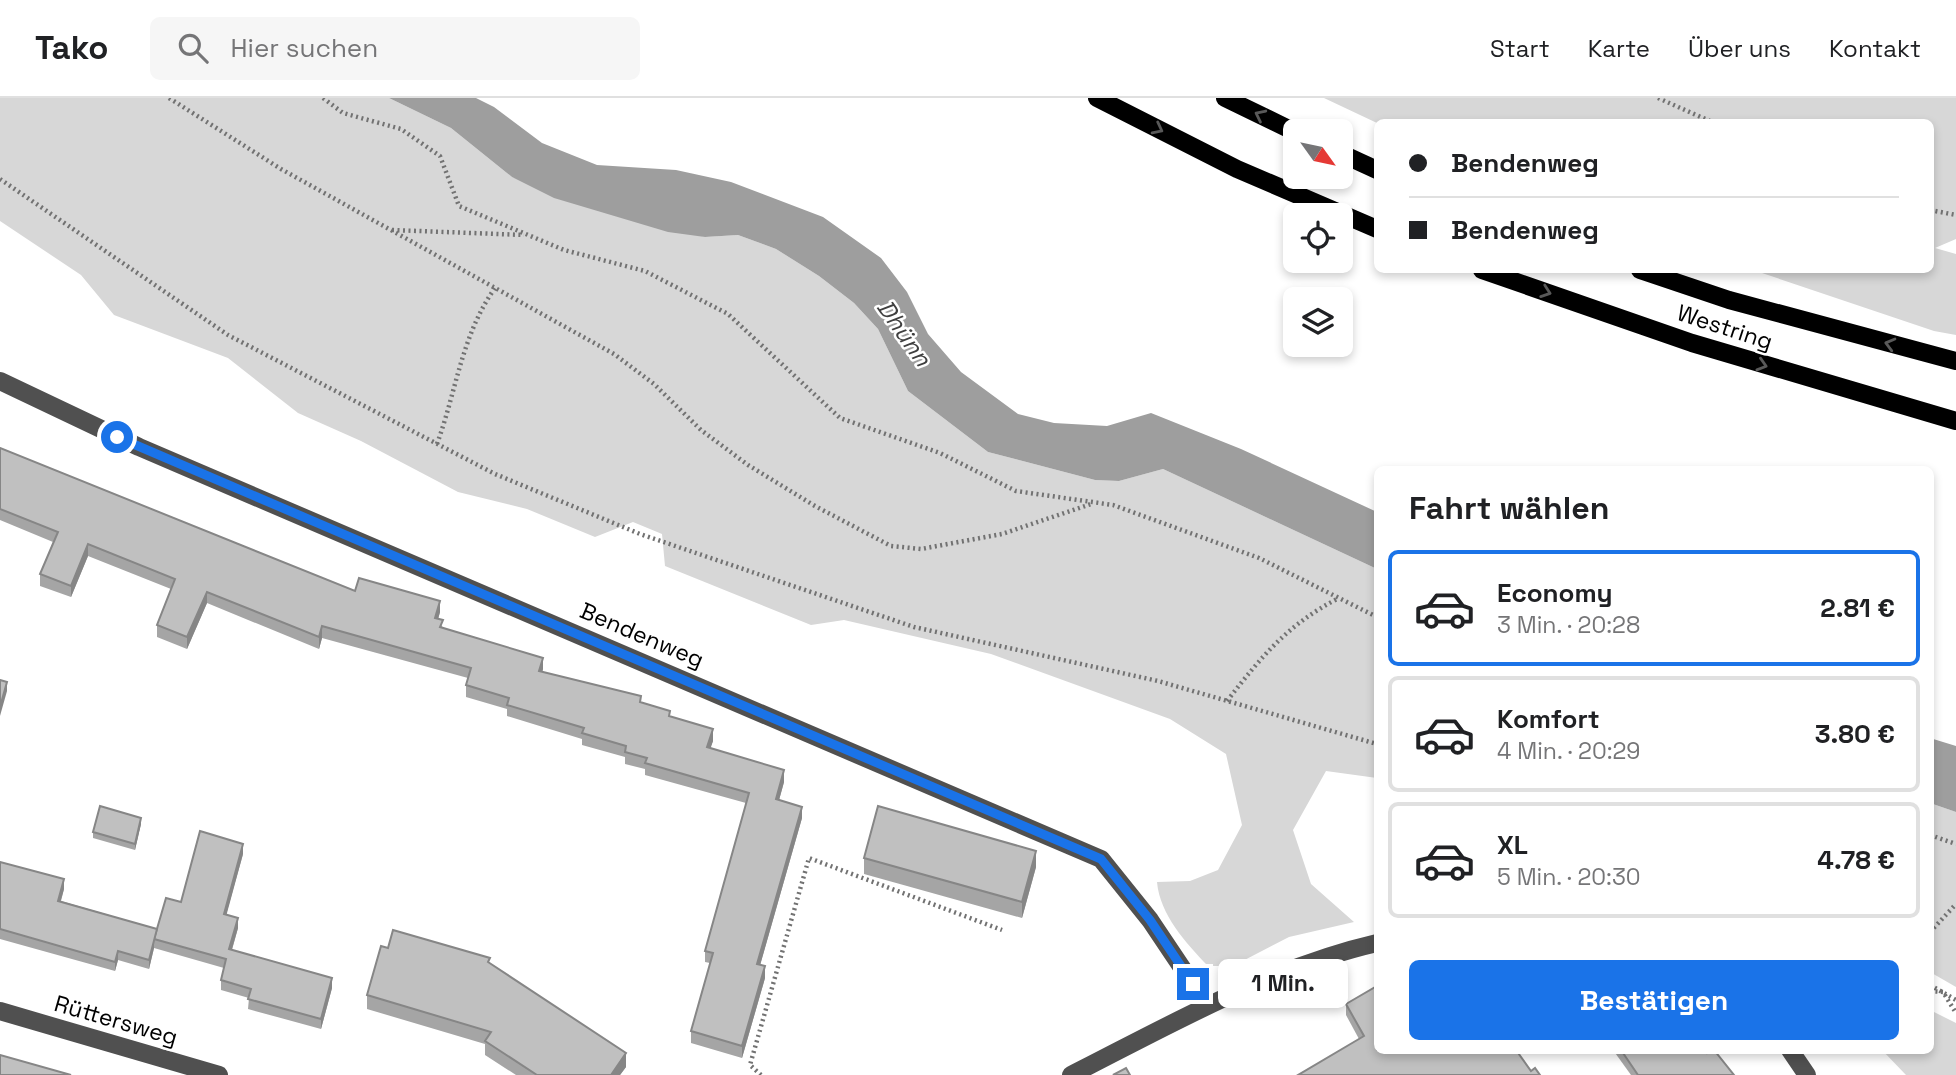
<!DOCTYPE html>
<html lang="de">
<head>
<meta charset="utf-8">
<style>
  body { margin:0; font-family:"Space Grotesk",sans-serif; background:#f6f6f6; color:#202124; height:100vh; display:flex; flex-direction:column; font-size:26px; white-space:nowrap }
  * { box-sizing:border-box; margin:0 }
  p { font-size:23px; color:#757577 }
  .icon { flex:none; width:38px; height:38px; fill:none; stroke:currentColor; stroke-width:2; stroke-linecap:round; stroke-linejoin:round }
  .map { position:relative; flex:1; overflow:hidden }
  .sheet { position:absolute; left:1374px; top:368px; width:560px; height:588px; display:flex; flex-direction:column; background:#fff; border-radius:10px; box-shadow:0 4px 10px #0003 }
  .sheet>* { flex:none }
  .guide { position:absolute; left:1374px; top:21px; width:560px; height:154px; border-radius:10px; box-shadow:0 4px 10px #0003; display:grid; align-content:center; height:154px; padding:0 35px; background:#fff }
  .needle { width:46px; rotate:123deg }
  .tools { position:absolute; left:1283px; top:21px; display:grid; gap:14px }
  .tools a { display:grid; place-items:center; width:70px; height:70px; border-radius:10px; background:#fff; box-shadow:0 4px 10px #0003; font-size:35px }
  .end { position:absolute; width:32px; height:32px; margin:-16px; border:9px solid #1a73e8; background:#fff; box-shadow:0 0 0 4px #fff }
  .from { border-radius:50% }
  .bubble { position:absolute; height:49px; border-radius:10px; background:#fff; box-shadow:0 4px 10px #0003; font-size:23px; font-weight:600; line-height:49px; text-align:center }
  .guide b { display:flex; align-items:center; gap:24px; height:66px; font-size:26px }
  .guide b+b { border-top:2px solid #e0e0e0 }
  .guide i { width:18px; height:18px; background:#202124 }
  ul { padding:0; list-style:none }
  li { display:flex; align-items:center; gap:21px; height:116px; margin:0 14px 10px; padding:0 21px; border:4px solid #e0e0e0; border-radius:10px }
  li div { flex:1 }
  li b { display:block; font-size:26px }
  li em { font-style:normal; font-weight:600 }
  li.on { border-color:#1a73e8 }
  li>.icon { width:63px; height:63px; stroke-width:1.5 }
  h2 { padding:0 35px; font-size:32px; line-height:84px }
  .primary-button { display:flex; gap:14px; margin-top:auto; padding:14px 35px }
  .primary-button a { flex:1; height:80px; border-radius:10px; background:#1a73e8; color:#fff; font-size:28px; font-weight:600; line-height:80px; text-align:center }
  header { display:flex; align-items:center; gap:42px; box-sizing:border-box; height:98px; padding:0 35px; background:#fff; border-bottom:2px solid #e0e0e0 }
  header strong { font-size:33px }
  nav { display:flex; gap:38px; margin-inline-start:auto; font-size:24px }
  .search { width:490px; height:63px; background:#f6f6f6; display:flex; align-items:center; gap:18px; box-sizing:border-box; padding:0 24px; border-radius:10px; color:#757577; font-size:26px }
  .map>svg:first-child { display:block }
  .green { fill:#d7d7d7 }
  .water { fill:#9e9e9e }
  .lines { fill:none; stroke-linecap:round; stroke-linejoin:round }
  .path { stroke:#727272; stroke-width:4.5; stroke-dasharray:2 3.5; stroke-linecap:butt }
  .minor { stroke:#505050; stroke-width:18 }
  .major { stroke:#000; stroke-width:18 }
  .wall { fill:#a5a5a5 }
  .shaded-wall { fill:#868686 }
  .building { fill:#c0c0c0; stroke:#868686; stroke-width:2 }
  .oneway { stroke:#595959 }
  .route { stroke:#1a73e8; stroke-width:9 }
  .labels { text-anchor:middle; stroke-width:5; stroke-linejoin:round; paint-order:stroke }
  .street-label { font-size:23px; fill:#000; stroke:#fff }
  .water-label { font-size:24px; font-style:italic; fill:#3f3f3f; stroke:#fff }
</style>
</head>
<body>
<header>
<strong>Tako</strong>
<div class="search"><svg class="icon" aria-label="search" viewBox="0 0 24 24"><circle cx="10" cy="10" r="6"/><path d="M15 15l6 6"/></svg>Hier suchen</div>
<nav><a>Start</a><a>Karte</a><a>Über uns</a><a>Kontakt</a></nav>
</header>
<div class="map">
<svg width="1956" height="977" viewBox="0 0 1956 977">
  <rect width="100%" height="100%" fill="#fff"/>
  <g class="green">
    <path d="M 0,0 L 389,0 L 451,30 L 512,79 L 705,139 L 738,137 L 776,151 L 819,178 L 854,205 L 878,231 L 908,293 L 988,354 L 1095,382 L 1119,383 L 1163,371 L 1377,471 L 1377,680 L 1326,673 L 1293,732 L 1311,786 L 1354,824 L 1289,839 L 1233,868 L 1208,868 C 1186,845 1160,817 1157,784 L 1190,783 L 1218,772 L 1242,727 L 1226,656 L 1170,621 L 991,556 L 844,522 L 811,527 L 665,468 L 662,436 L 633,424 L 595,439 L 527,411 L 458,394 L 361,343 L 298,315 L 228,260 L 114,217 L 81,177 L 0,123 Z"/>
    <path d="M 1324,0 L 1956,0 L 1956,141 L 1935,150 L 1956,156 L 1956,237 L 1934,233 L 1753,172 L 1930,172 L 1930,24 L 1377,25 Z"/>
    <path d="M 1930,705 L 1956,714 L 1956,889 L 1930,874 Z"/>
    <path d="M 1930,912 L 1956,925 L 1956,977 L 1906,977 L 1882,952 L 1930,952 Z"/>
  </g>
  <g class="water">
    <path d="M 389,0 L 476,0 L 494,9 L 542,45 L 597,67 L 676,72 L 731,84 L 823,119 L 881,160 L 907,194 L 928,236 L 961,274 L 1018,316 L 1054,325 L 1107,328 L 1151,315 L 1241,351 L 1377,414 L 1377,471 L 1163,371 L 1119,383 L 1095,382 L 988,354 L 908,293 L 878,231 L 854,205 L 819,178 L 776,151 L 738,137 L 705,139 L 668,134 L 554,100 L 512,79 L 451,30 Z"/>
    <path d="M 1930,640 L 1956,648 L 1956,714 L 1930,705 Z"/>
  </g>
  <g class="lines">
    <g class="path">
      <path d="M 169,0 L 281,71 L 614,256 L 654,286 L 701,332 L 748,367 L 815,408 L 891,448 L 921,451 L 1002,436 L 1091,406"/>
      <path d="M 323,0 L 343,15 L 401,31 L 440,58 L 459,108 L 564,152 L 645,173 L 728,216 L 840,320 L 940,355 L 1016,393 L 1113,407 L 1259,460 L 1377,519"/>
      <path d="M 1658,0 L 1712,24"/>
      <path d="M 0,81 L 228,237 L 495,376 L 640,436 L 914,529 L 1158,583 L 1377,646"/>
      <path d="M 1930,112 L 1956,117"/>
      <path d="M 392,132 L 524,137"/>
      <path d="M 437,346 C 456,294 462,236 495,190"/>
      <path d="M 1227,603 C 1262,558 1288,526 1339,500"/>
      <path d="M 1930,737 L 1956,746"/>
      <path d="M 1930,834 L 1956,806"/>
      <path d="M 1930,887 L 1956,902"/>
      <path d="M 1930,893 L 1943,894 L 1956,915"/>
      <path d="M 761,977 L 750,967 L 809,760 L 1002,832"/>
    </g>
    <g class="minor">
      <path d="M 0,283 L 139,349 L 1101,761 L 1150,822 L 1207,907"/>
      <path d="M 0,913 L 219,977"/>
      <path d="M 1790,952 L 1807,977"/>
      <path d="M 1071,977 C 1170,927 1269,870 1377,845"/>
    </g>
    <g class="major">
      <path d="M 1097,0 L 1237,71 L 1377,131"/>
      <path d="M 1225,0 L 1295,34"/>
      <path d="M 1340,55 L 1377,72"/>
      <path d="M 1482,172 L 1692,245 L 1956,323"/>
      <path d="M 1640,172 L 1729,202 L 1956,263"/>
    </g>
  </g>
  <g class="wall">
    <path d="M 0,350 L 355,493 L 440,514 L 438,521 L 443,530 L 543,571 L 542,574 L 641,604 L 670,619 L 713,643 L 710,650 L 784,684 L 779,702 L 802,720 L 760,867 L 765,880 L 742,960 L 691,945 L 691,933 L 710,865 L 705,864 L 705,853 L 746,705 L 645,677 L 645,671 L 625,666 L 625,659 L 582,647 L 582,641 L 507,618 L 507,611 L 466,599 L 466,587 L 468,580 L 322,540 L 319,551 L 207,505 L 187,551 L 157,539 L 157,527 L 171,491 L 88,458 L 71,499 L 40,488 L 40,476 L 53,444 L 0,422 Z"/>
    <path d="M 141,726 L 135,752 L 93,740 L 93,734 Z"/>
    <path d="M 243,756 L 226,817 L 238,830 L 232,852 L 332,890 L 321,931 L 248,911 L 249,900 L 221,892 L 221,882 L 224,870 L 154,850 L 149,871 L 118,862 L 115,873 L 0,841 L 0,764 L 64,791 L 61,803 L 157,831 L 181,804 Z"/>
    <path d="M 864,760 L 1036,769 L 1022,820 L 864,776 Z"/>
    <path d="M 388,850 L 490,865 L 626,969 L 620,977 L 516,977 L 485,957 L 485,946 L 367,911 L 367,897 Z"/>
    <path d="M 1346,906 L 1531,973 L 1359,941 L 1346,917 Z"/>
    <path d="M 1613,952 L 1705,952 L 1734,977 L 1631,977 Z"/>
  </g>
  <g class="shaded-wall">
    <path d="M 88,446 L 88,458 L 71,499 L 71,488 Z"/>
    <path d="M 207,494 L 207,505 L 187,551 L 187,539 Z"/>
    <path d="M 440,503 L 440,514 L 435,532 L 435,520 Z"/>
    <path d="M 322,528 L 322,540 L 319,551 L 319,539 Z"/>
    <path d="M 543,560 L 543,571 L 539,585 L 539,573 Z"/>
    <path d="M 7,584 L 7,593 L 0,618 L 0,609 Z"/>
    <path d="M 713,631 L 713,643 L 707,661 L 707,649 Z"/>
    <path d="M 784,672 L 784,684 L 776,713 L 776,701 Z"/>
    <path d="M 802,709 L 802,720 L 757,878 L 757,866 Z"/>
    <path d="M 141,720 L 141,726 L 135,752 L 135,746 Z"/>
    <path d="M 243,746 L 243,756 L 224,826 L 224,816 Z"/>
    <path d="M 1036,753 L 1036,769 L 1022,820 L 1022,804 Z"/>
    <path d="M 64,781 L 64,791 L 58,812 L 58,803 Z"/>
    <path d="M 238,820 L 238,830 L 229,861 L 229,851 Z"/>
    <path d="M 154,841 L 154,850 L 149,871 L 149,862 Z"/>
    <path d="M 118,853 L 118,862 L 115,873 L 115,864 Z"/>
    <path d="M 765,868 L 765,880 L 742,960 L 742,948 Z"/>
    <path d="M 332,880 L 332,890 L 321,931 L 321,921 Z"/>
    <path d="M 626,955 L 626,969 L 620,977 L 611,977 Z"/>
  </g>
  <g class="building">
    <path d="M 0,350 L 355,493 L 359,480 L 440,503 L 435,520 L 443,522 L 440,529 L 543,560 L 539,573 L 641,598 L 640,604 L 670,613 L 669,618 L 713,631 L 707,649 L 784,672 L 776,701 L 802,709 L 757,866 L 765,868 L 742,948 L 691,933 L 713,855 L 705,853 L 749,695 L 645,665 L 647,660 L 625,654 L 626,648 L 582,635 L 584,630 L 507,607 L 509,600 L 466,587 L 471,570 L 322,528 L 319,539 L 207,494 L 187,539 L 157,527 L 175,481 L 88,446 L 71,488 L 40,476 L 58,434 L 0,411 Z"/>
    <path d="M 0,582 L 7,584 L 0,609 Z"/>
    <path d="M 100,708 L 141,720 L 135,746 L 93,734 Z"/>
    <path d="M 878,708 L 1036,753 L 1022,804 L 864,760 Z"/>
    <path d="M 200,733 L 243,746 L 224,816 L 238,820 L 229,851 L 332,880 L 321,921 L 248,901 L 251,891 L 221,882 L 226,861 L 154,841 L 166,800 L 181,804 Z"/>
    <path d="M 0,764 L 64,781 L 58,803 L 157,831 L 149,862 L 118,853 L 115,864 L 0,831 Z"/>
    <path d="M 393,832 L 490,860 L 488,864 L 626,955 L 611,977 L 537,977 L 485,943 L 491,934 L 367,897 L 381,848 L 388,850 Z"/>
    <path d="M 1377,888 L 1377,952 L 1516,952 L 1531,973 L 1535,970 L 1540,977 L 1298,977 L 1364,938 L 1346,906 Z"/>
    <path d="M 1621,952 L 1705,952 L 1707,955 L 1710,952 L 1714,952 L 1734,977 L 1638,977 Z"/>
    <path d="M 0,957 L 71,977 L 0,977 Z"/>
    <path d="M 1126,970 L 1130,977 L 1113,977 Z"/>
  </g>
  <defs><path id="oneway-chevron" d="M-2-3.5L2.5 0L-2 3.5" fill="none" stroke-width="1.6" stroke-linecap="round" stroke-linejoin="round" transform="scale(1.75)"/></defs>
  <g class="oneway">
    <use href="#oneway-chevron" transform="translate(1260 17) rotate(-154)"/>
    <use href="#oneway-chevron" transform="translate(1158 31) rotate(27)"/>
    <use href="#oneway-chevron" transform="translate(1546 194) rotate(19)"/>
    <use href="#oneway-chevron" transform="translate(1890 246) rotate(-165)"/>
    <use href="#oneway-chevron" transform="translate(1762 267) rotate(17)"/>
  </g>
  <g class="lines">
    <path class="route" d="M 117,339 L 1101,761 L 1150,822 L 1193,886"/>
  </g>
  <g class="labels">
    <g class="street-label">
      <text transform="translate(1725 229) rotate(18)" y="8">Westring</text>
      <text transform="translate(642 537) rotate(23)" y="8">Bendenweg</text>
      <text transform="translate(116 922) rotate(16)" y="8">Rüttersweg</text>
    </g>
    <g class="water-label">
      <text transform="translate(904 235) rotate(55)" y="8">Dhünn</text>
    </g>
  </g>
</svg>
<div class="tools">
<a><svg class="needle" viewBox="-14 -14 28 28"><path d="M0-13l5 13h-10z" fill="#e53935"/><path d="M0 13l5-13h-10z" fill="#757577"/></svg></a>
<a><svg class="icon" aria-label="locate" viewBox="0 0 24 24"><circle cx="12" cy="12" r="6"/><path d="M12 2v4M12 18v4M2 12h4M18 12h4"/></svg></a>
<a><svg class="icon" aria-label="layers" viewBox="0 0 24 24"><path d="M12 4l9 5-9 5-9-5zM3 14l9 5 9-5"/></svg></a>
</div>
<i class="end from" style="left:117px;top:339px"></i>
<i class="end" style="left:1193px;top:886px"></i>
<div class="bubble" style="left:1218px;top:861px;width:130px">1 Min.</div>
<div class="guide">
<b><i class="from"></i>Bendenweg</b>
<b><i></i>Bendenweg</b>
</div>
<section class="sheet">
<h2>Fahrt wählen</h2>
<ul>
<li class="on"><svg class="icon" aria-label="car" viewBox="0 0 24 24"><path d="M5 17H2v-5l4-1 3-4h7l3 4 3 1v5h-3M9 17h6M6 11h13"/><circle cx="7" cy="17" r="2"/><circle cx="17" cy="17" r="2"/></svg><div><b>Economy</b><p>3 Min. · 20:28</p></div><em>2.81 €</em></li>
<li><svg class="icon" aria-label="car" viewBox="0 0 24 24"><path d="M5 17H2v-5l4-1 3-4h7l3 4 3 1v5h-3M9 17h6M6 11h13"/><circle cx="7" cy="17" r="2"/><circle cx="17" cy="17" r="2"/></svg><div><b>Komfort</b><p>4 Min. · 20:29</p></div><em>3.80 €</em></li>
<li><svg class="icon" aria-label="car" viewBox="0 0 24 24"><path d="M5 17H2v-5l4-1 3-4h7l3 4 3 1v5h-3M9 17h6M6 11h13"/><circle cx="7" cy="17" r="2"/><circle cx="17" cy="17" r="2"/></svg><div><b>XL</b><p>5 Min. · 20:30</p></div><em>4.78 €</em></li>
</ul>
<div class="primary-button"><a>Bestätigen</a></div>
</section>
</div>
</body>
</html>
